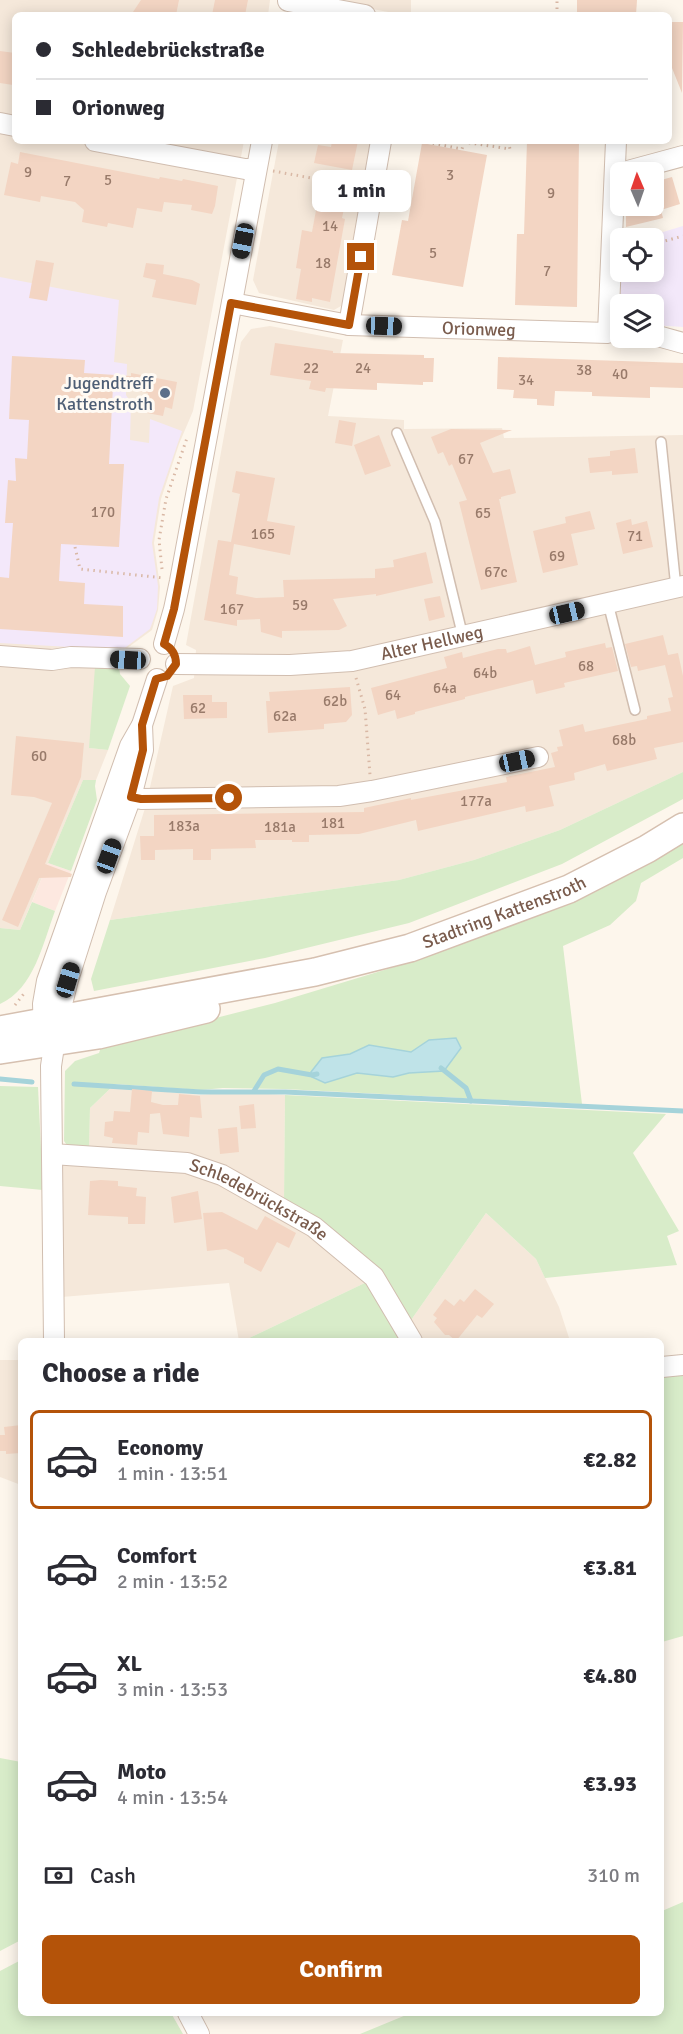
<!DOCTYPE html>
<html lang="en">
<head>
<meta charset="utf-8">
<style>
  body { margin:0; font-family:Signika,sans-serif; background:#f7f7f7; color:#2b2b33; height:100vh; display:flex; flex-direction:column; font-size:22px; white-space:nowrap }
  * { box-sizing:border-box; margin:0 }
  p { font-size:20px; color:#7c7c81 }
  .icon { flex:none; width:33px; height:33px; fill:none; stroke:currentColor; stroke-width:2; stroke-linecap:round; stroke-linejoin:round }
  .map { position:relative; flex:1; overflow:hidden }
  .details { position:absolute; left:18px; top:1338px; width:646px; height:678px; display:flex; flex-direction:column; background:#fff; border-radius:9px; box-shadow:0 3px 15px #0003 }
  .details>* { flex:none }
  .top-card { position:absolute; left:12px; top:12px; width:660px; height:132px; border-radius:9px; box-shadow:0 3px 15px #0003; display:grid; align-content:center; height:132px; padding:0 24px; background:#fff }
  .needle { width:39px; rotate:358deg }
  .tools { position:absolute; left:610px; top:162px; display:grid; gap:12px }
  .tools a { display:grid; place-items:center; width:54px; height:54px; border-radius:9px; background:#fff; box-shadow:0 3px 15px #0003; font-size:30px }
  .end { position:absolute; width:27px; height:27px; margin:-14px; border:8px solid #b45309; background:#fff; box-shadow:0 0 0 3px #fff }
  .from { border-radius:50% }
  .bubble { position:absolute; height:42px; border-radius:9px; background:#fff; box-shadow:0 3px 15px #0003; font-size:20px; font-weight:800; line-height:42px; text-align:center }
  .car { position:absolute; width:18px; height:36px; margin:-18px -9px; border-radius:8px; box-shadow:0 0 4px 2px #0007; background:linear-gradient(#222 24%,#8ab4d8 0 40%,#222 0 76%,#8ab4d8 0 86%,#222 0) }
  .top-card b { display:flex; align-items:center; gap:21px; height:57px; font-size:22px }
  .top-card b+b { border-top:2px solid #e1e1e2 }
  .top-card i { width:15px; height:15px; background:#2b2b33 }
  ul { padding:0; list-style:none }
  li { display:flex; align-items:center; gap:18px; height:99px; margin:0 12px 9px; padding:0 12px; border:3px solid transparent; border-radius:9px }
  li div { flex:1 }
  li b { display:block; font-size:22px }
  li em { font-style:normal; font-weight:800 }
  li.on { border-color:#b45309 }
  li>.icon { width:54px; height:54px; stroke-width:1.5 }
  h2 { padding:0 24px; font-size:27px; line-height:72px }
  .pay { display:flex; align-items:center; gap:15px; height:66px; padding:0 24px; font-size:22px }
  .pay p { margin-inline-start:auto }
  .cta { display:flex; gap:12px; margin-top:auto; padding:12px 24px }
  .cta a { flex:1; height:69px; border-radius:9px; background:#b45309; color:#fff; font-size:24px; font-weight:800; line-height:69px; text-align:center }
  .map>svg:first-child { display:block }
  .residential { fill:#f5e8da }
  .commercial { fill:#fde8e0 }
  .education { fill:#f3e8fa }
  .green { fill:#d8ecc9 }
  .water { fill:#bfe3e8; stroke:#a5d3da; stroke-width:1.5 }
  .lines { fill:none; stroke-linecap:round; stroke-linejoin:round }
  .stream { stroke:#a5d3da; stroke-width:5 }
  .building { fill:#f3d5c3 }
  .service-casing { stroke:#d1beb0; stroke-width:12 }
  .minor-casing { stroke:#d1beb0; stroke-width:22 }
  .secondary-casing { stroke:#d6c0b0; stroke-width:30 }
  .path { stroke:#d9b8a5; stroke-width:3; stroke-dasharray:1.5 4.5; stroke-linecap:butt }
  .service { stroke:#fff; stroke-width:9 }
  .minor { stroke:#fff; stroke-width:20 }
  .secondary { stroke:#fff; stroke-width:27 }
  .route { stroke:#b45309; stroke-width:8 }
  .service-dot { fill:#5c6f8a; stroke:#fffaf3; stroke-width:2 }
  .labels { text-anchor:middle; stroke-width:6; stroke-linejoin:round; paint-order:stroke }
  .number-label { font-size:15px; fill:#987a6a }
  .street-label { font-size:18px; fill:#7a5c4d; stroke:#fffaf3 }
  .service-label { font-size:18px; fill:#4e5e75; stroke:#fffaf3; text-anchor:end }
</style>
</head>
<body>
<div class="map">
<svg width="683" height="2034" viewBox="0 0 683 2034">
  <rect width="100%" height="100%" fill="#fdf6ec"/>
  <g class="residential">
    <path d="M 0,0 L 270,0 L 268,15 L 15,15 L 15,141 L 244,141 L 193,411 L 179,444 L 161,499 L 154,543 L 160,587 L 158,610 L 152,630 L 119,654 L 89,748 L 108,750 L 96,780 L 83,780 L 20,930 L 0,928 Z"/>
    <path d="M 325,0 L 411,0 L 411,15 L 404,15 Z"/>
    <path d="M 279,141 L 373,141 L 344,298 L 341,306 L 334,310 L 259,293 L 253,280 Z"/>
    <path d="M 270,326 L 343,340 L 328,416 L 404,420 L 404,429 L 502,428 L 504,438 L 683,435 L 683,772 L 560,830 L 474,860 L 399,880 L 110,920 L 146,805 L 173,686 L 194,678 L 196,650 L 186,645 L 241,342 L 251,329 Z"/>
    <path d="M 112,1087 L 201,1095 L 232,1092 L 285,1095 L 284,1201 L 224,1169 L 89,1150 L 90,1108 Z"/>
    <path d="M 59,1162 L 186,1170 L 220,1181 L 284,1216 L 369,1281 L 243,1341 L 239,1341 L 229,1283 L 62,1297 Z"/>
    <path d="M 486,1213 L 536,1259 L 559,1307 L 570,1341 L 421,1341 L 409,1323 Z"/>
    <path d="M 0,1360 L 21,1360 L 21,1485 L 0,1477 Z"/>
  </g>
  <path class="commercial" d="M 48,863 L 71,871 L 55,911 L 32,902 Z"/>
  <g class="education">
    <path d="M 683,226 L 683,327 L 654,325 L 654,304 L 621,304 L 621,314 L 620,313 L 621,272 L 654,272 L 654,238 L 643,238 Z"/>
    <path d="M 0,277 L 119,300 L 114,362 L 127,364 L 126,395 L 131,403 L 130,440 L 149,443 L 150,419 L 182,431 L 159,498 L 152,543 L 158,586 L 157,609 L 150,629 L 122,650 L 0,643 Z"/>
  </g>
  <g class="green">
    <path d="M 95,667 L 119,667 L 120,674 L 130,686 L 108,750 L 89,748 Z"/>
    <path d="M 683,772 L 683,799 L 562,864 L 409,923 L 265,958 L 94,991 L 91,979 L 110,920 L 399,880 L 474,860 L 560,830 Z"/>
    <path d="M 83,780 L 96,780 L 95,786 L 97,800 L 71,871 L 48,863 Z"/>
    <path d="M 683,842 L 683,858 L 641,883 L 636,901 L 610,925 L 563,946 L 582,1104 L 284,1089 L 223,1088 L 201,1090 L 115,1084 L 90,1108 L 89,1150 L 69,1148 L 64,1141 L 65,1071 L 75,1061 L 99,1053 L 101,1047 L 275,1003 L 414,961 L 574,901 L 634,872 Z"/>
    <path d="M 32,902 L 55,911 C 43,943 34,989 0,1004 L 0,928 L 20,930 Z"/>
    <path d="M 0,1086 L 38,1087 L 43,1190 L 0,1186 Z"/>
    <path d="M 285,1095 L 666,1114 L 633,1153 L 679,1231 L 667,1236 L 677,1265 L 545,1278 L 536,1259 L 486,1213 L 409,1323 L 284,1201 Z"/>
    <path d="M 369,1281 L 407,1341 L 243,1341 Z"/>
    <path d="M 683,1372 L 683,1636 L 662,1642 L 662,1375 Z"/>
    <path d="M 0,1758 L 21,1762 L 21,1940 L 0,1951 Z"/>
    <path d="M 683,1902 L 683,2034 L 360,2034 L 411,2013 L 662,2013 L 662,1911 Z"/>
    <path d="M 21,1960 L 21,2013 L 171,2013 L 183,2034 L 0,2034 L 0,1971 Z"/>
  </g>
  <path class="water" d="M 456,1038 L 461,1048 L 444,1071 L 409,1073 L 393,1077 L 357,1073 L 325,1083 L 312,1077 L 311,1072 L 322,1058 L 350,1054 L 369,1045 L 411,1052 L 429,1040 Z"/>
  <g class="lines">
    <g class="stream">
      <path d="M 441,1068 L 466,1088 L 471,1101"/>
      <path d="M 0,1079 L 32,1082"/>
      <path d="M 74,1084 L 201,1092 L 285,1092 L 683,1111"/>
      <path d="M 254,1091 L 264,1075 L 278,1069 L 312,1075 L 317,1074"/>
    </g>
  </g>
  <g class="building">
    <path d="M 141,0 L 179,0 L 176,15 L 131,15 Z"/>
    <path d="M 215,0 L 248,0 L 245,15 L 212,15 Z"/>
    <path d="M 577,0 L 637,0 L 636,15 L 577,15 Z"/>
    <path d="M 671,22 L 683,22 L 682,93 L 672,68 L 669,69 Z"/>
    <path d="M 0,51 L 15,53 L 13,85 L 0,83 Z"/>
    <path d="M 332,141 L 358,141 L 352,170 L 314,163 L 318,145 L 331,147 Z"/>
    <path d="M 527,141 L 579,141 L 577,307 L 515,305 L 517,234 L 524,234 Z"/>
    <path d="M 422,143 L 487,155 L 463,287 L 392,275 L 402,220 L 408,221 Z"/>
    <path d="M 20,152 L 159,179 L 160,177 L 182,181 L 183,179 L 218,186 L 215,206 L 212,214 L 191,210 L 192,205 L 164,202 L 162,212 L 137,208 L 133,228 L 108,223 L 107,227 L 82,222 L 84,210 L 75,202 L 41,196 L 40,202 L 4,195 L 11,162 L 18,164 Z"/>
    <path d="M 672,177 L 680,204 L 661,210 L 663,218 L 626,227 L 626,208 L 635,206 L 654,206 L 654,182 Z"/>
    <path d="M 319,194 L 346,199 L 342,218 L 345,219 L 330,302 L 312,298 L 312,302 L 296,299 L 301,269 L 296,268 L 302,230 L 312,232 Z"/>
    <path d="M 36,260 L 54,263 L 47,301 L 29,298 Z"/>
    <path d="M 146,263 L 164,265 L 163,274 L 192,280 L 200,284 L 196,305 L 152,297 L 156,280 L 143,277 Z"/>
    <path d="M 275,343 L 333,351 L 333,353 L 424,355 L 424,358 L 434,358 L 433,382 L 423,382 L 423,385 L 377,383 L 377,390 L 326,388 L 325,392 L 309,389 L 311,381 L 270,375 Z"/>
    <path d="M 12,356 L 85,360 L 84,373 L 131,376 L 131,373 L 177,382 L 172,409 L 165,407 L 163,416 L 147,413 L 149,404 L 146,404 L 148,393 L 113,386 L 109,464 L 124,464 L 119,547 L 61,544 L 59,581 L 85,583 L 84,604 L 123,606 L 123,637 L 0,629 L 0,577 L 9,578 L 13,523 L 5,523 L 8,480 L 16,481 L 15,458 L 27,459 L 29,420 L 9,419 Z"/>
    <path d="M 498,357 L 683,363 L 683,388 L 650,387 L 650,398 L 592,396 L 592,392 L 555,391 L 554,406 L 537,405 L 537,399 L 513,398 L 514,390 L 497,389 Z"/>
    <path d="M 339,420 L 356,423 L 352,446 L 335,443 Z"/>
    <path d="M 451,429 L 512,430 L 480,443 L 493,473 L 510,469 L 516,493 L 501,497 L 501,499 L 499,499 L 517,582 L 481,590 L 459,502 L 467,500 L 452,464 L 449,466 L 443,452 L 438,454 L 431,437 Z"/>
    <path d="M 379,435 L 391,466 L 365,475 L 354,445 Z"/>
    <path d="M 635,448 L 638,473 L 612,475 L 612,471 L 590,473 L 588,458 L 610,456 L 610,451 Z"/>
    <path d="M 236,471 L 275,478 L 267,521 L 295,526 L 290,555 L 234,544 L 229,575 L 238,577 L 236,594 L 256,598 L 284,597 L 283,580 L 375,578 L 375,569 L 394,567 L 393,560 L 426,552 L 433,583 L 376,596 L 376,594 L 333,599 L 347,626 L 339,630 L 282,631 L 282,638 L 261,632 L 260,619 L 237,620 L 237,626 L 204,620 L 218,540 L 231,542 L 240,494 L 232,492 Z"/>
    <path d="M 590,511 L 595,529 L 571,534 L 578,565 L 543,573 L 533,531 L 566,523 L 565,517 Z"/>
    <path d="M 631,519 L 632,525 L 647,521 L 653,547 L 623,554 L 616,523 Z"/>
    <path d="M 440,596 L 445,617 L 429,621 L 424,599 Z"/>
    <path d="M 663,635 L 668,655 L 678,653 L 683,676 L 683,742 L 654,748 L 657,759 L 607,771 L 605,764 L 574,773 L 575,780 L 549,786 L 554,806 L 526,812 L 525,806 L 418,831 L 416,820 L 359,834 L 309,835 L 309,842 L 292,842 L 292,840 L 255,840 L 256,848 L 211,849 L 211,860 L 193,860 L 193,849 L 155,850 L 155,860 L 141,860 L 140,836 L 154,836 L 154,815 L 364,812 L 364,808 L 411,798 L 411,800 L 507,782 L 506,777 L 555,767 L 551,753 L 558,751 L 557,747 L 563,746 L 559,730 L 583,724 L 585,732 L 647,719 L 647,716 L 671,711 L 668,698 L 673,697 L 665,665 L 638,671 L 637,666 L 631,667 L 625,644 Z"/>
    <path d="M 605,643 L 606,648 L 612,647 L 618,671 L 564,683 L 565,687 L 536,694 L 533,680 L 465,697 L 465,699 L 415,712 L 415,714 L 397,719 L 395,710 L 378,715 L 371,688 L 447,668 L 444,657 L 462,652 L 463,658 L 498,649 L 506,649 L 507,653 L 530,646 L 535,665 L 566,657 L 565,652 Z"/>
    <path d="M 350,687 L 352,715 L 346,722 L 324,724 L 324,729 L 268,733 L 266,701 L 270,701 L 269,692 Z"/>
    <path d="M 183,695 L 212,695 L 212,702 L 227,702 L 227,718 L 184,719 Z"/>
    <path d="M 16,736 L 84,743 L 81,777 L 45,864 L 72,874 L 71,877 L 39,878 L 18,927 L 2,920 L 52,803 L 34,797 L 11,795 Z"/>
    <path d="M 132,1089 L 152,1091 L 151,1102 L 163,1105 L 178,1105 L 179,1094 L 200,1096 L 202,1118 L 190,1117 L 189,1137 L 172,1135 L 163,1134 L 160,1113 L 150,1114 L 149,1133 L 138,1132 L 137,1145 L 112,1143 L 113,1138 L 104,1136 L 105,1122 L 113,1121 L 114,1111 L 130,1112 Z"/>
    <path d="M 254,1104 L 256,1128 L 241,1129 L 239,1106 Z"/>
    <path d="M 237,1127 L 239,1152 L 220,1154 L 218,1129 Z"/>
    <path d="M 101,1180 L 118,1181 L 118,1186 L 137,1188 L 136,1196 L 146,1197 L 145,1224 L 128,1224 L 128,1217 L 88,1215 L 90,1181 Z"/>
    <path d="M 198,1191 L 202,1219 L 174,1223 L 171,1197 Z"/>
    <path d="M 222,1212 L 257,1230 L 265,1216 L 296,1233 L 289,1248 L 277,1242 L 261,1272 L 244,1263 L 244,1258 L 226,1249 L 207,1251 L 203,1213 Z"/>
    <path d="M 475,1289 L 494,1304 L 482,1318 L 477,1315 L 456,1341 L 449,1335 L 445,1335 L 434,1322 L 437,1318 L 433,1315 L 445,1299 L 454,1306 L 460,1299 L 464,1302 Z"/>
    <path d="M 21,1425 L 21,1453 L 6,1454 L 6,1451 L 0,1451 L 0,1435 L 5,1435 L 4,1427 Z"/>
  </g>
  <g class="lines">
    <defs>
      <g id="service">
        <path d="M 397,433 L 435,522 L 463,637"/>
        <path d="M 661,442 L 676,588"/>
        <path d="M 608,603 L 635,710"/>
      </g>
      <g id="minor">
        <path d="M 288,1 L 365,15"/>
        <path d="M 0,123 L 15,126"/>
        <path d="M 95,141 L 245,169 L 256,169"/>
        <path d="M 624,172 L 683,156"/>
        <path id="s1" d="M 232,303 L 349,325 L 608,333 L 616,141"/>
        <path d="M 349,325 L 381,141"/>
        <path d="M 654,335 L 683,343"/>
        <path d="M 164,644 L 174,609 L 180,581 L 262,141"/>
        <path d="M 0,656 L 52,660 L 71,657 L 140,659"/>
        <path id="s2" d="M 176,664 L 290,665 L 352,661 L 683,586"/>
        <path d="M 115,791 L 141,799 L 339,796 L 372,791 L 538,757"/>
        <path d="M 44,1034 L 43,1004 L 47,981 L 130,746 L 142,725 L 157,679"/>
        <path id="s3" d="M 52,1154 L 187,1163 L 222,1175 L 314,1227 L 374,1277 L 412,1341"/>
        <path d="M 54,1341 L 51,1066 L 58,1020 L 68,980 L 96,892 L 131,797 L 143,750 L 142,725"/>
        <path d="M 662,1367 L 683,1365"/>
        <path d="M 188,2013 L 199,2034"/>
      </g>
      <g id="secondary">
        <path id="s4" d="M 0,1030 L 315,972 L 410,948 L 569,889 L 647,849 L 683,827"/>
        <path d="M 0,1050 L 98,1035 L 206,1009"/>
      </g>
    </defs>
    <use href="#service" class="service-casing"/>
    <use href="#minor" class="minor-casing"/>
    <use href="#secondary" class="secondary-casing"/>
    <g class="path">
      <path d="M 557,15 L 557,0"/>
      <path d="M 421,141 L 462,149 L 464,142 L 510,149 L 508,141"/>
      <path d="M 273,171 L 355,186"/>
      <path d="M 654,244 L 683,236"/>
      <path d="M 75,547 L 80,569 L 164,578"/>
      <path d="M 162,569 L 159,540 L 166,499 L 187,438"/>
      <path d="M 356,678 L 365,709 L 370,775"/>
      <path d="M 15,1005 L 26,991"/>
    </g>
    <use href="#service" class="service"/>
    <use href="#minor" class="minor"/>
    <use href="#secondary" class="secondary"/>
  </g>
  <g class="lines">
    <path class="route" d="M 229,798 L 141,799 L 131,797 L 143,750 L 142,725 L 156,679 L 167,676 L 176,664 C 176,655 172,648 164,644 L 174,609 L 231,303 L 349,325 L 361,257"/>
  </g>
  <circle class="service-dot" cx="165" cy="393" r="6"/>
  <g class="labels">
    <g class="number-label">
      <text x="28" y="177">9</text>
      <text x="450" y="180">3</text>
      <text x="108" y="185">5</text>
      <text x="67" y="186">7</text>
      <text x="551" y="198">9</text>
      <text x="330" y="231">14</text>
      <text x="433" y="258">5</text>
      <text x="323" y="268">18</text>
      <text x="547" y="276">7</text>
      <text x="311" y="373">22</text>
      <text x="363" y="373">24</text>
      <text x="584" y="375">38</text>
      <text x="620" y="379">40</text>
      <text x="526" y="385">34</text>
      <text x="466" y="464">67</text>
      <text x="103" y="517">170</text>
      <text x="483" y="518">65</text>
      <text x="263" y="539">165</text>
      <text x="635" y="541">71</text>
      <text x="557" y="561">69</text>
      <text x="496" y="577">67c</text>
      <text x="300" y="610">59</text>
      <text x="232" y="614">167</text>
      <text x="586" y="671">68</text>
      <text x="485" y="678">64b</text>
      <text x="445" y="693">64a</text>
      <text x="393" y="700">64</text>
      <text x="335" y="706">62b</text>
      <text x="198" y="713">62</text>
      <text x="285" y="721">62a</text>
      <text x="624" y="745">68b</text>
      <text x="39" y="761">60</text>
      <text x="476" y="806">177a</text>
      <text x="333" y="828">181</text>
      <text x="184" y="831">183a</text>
      <text x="280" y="832">181a</text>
    </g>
    <g class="street-label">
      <text dy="6" stroke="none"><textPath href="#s1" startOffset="249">Orionweg</textPath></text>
      <text dy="6" stroke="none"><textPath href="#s2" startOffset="258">Alter Hellweg</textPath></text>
      <text dy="6" stroke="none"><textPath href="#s4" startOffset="519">Stadtring Kattenstroth</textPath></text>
      <text dy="6" stroke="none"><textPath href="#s3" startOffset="216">Schledebrückstraße</textPath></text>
    </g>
    <g class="service-label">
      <text x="153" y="389">Jugendtreff<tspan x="153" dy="21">Kattenstroth</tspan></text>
    </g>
  </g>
</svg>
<div class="tools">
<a><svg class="needle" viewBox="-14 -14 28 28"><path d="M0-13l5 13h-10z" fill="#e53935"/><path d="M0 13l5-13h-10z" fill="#7c7c81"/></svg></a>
<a><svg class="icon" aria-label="locate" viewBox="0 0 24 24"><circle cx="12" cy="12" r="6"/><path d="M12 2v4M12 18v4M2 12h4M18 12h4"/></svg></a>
<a><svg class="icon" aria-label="layers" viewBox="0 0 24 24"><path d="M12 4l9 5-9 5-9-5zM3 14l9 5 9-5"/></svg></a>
</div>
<i class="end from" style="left:229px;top:798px"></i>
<i class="end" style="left:361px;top:257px"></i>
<div class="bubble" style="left:312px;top:170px;width:99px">1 min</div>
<i class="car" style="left:243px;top:241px;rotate:191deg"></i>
<i class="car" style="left:384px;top:326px;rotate:92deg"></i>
<i class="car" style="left:567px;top:613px;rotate:77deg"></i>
<i class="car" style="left:128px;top:660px;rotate:273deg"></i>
<i class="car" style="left:517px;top:761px;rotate:78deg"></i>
<i class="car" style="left:109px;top:856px;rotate:20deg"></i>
<i class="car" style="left:68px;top:980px;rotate:17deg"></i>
<div class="top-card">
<b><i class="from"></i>Schledebrückstraße</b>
<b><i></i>Orionweg</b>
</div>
<section class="details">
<h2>Choose a ride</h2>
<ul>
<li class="on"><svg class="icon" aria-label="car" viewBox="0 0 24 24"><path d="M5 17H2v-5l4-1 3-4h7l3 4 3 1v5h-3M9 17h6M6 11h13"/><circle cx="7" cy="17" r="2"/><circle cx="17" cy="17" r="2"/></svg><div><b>Economy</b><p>1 min · 13:51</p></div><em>€2.82</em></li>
<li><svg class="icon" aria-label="car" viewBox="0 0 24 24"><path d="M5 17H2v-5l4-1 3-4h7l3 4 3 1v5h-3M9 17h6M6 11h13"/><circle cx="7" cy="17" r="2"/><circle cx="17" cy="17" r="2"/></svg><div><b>Comfort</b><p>2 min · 13:52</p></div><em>€3.81</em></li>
<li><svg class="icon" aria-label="car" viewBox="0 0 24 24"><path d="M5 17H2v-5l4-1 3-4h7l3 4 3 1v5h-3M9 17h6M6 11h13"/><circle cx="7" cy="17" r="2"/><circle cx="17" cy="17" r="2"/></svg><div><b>XL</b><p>3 min · 13:53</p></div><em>€4.80</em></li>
<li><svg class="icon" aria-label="car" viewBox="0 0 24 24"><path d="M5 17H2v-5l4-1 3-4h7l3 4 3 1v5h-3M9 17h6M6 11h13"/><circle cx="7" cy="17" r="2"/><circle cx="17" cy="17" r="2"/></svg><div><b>Moto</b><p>4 min · 13:54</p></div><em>€3.93</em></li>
</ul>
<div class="pay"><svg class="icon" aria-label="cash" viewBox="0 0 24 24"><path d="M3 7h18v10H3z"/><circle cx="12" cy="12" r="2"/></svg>Cash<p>310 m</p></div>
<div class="cta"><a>Confirm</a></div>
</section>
</div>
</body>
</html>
